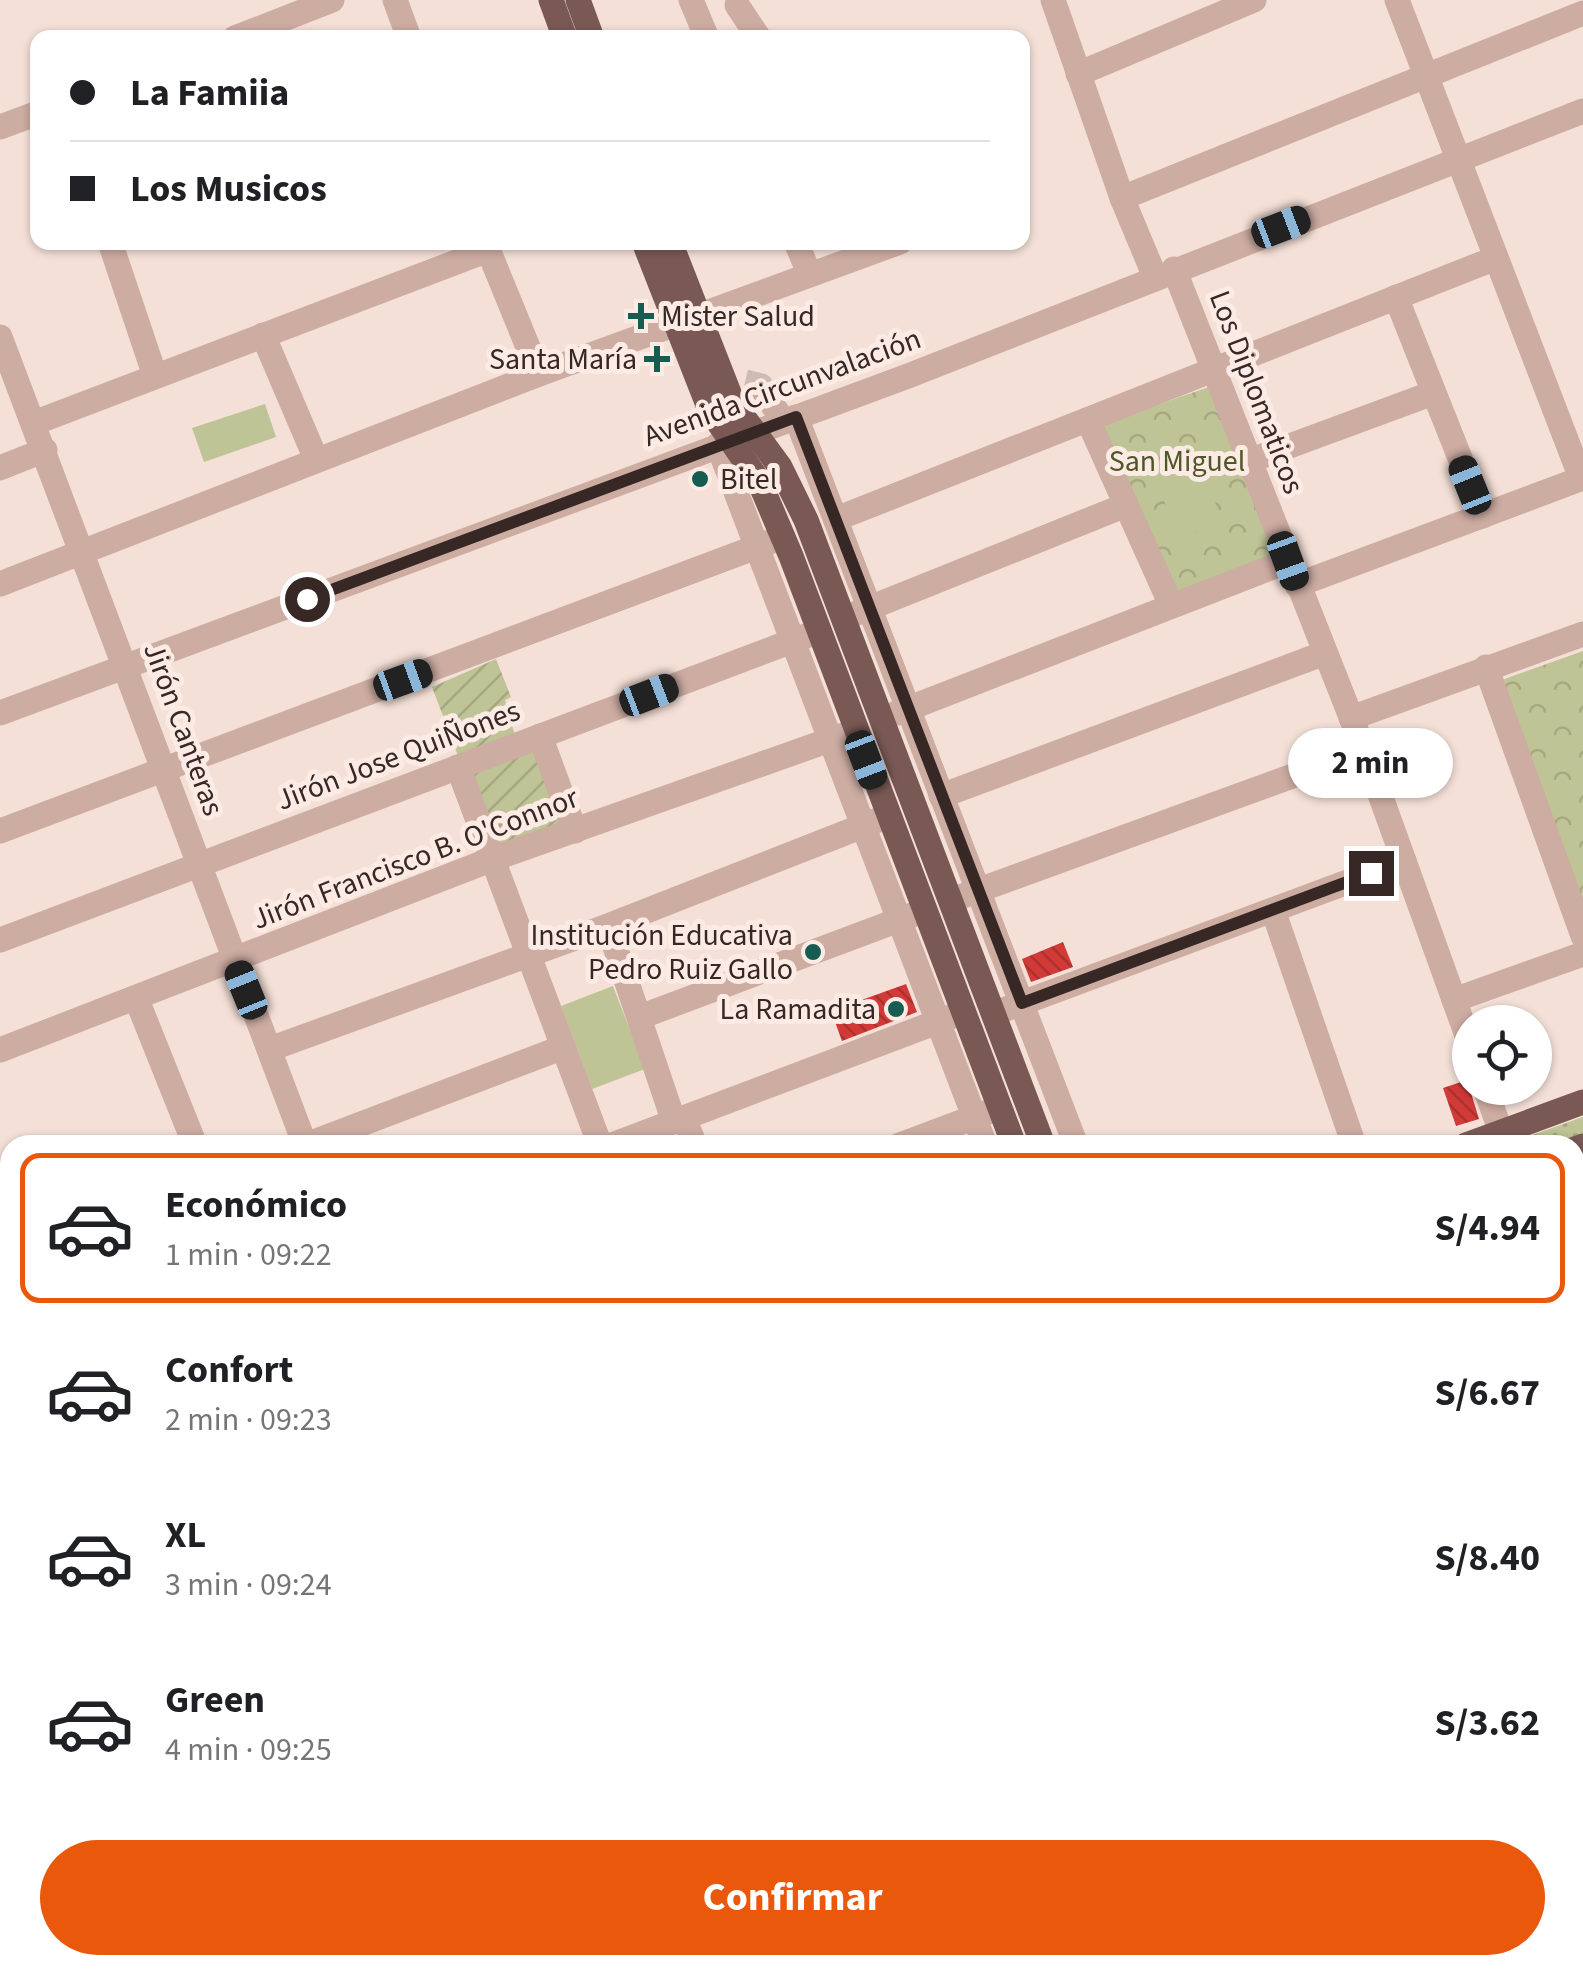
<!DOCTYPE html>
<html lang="es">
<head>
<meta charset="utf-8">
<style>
  body { margin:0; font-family:"Source Sans 3",sans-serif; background:#f6f6f6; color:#202124; height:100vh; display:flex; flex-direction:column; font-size:38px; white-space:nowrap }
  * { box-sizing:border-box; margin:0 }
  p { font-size:32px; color:#757577 }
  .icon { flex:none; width:55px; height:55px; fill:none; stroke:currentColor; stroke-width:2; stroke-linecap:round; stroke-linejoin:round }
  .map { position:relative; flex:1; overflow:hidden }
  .side { position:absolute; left:0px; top:1135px; width:1585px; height:840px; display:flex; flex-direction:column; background:#fff; border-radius:30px 30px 0 0; box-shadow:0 2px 8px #0004 }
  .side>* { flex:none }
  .top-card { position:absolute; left:30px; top:30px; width:1000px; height:220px; border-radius:20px; box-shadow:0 2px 8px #0004; display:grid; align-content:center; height:220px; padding:0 40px; background:#fff }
  .controls { position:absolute; left:1452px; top:1005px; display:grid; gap:20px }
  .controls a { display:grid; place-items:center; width:100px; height:100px; border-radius:50%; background:#fff; box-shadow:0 2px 8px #0004; font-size:50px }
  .end { position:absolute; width:45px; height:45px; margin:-22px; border:12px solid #372725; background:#fff; box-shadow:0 0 0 5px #fff }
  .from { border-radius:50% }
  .bubble { position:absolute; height:70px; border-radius:35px; background:#fff; box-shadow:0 2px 8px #0004; font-size:32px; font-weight:700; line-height:70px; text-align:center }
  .car { position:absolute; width:30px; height:60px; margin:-30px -15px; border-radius:12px; box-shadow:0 0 8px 2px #0007; background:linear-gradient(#222 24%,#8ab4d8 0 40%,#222 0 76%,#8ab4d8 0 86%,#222 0) }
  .top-card b { display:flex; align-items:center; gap:35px; height:95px; font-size:38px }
  .top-card b+b { border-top:2px solid #e0e0e0 }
  .top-card i { width:25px; height:25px; background:#202124 }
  ul { padding:18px 0 0; list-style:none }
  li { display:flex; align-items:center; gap:30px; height:150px; margin:0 20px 15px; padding:0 20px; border:5px solid transparent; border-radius:20px }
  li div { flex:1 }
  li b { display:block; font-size:38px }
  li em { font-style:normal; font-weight:700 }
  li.selected { border-color:#ea580c }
  li>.icon { width:90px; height:90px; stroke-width:1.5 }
  .action { display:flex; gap:20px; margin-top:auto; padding:20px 40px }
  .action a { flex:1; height:115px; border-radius:60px; background:#ea580c; color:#fff; font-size:40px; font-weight:700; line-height:115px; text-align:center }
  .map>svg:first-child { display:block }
  .grass { fill:url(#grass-dots) }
  .park { fill:url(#park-crowns) }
  .garden { fill:url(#garden-furrows) }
  .pitch { fill:#bfc496 }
  .building { fill:url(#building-back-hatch) }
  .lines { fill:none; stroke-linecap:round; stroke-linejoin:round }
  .minor-tunnel { stroke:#cebbb3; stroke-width:25; stroke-dasharray:25 12; stroke-linecap:butt }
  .minor { stroke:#cdaca2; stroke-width:25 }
  .major { stroke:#7a5955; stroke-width:25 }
  .route { stroke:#372725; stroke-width:12 }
  .poi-dot { fill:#175c51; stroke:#fbebe4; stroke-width:4 }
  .labels { text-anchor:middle; stroke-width:10; stroke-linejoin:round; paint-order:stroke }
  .poi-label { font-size:30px; fill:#372725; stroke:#fbebe4; text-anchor:end }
  .street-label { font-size:30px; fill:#372725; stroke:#fbebe4 }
  .park-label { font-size:30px; fill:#505727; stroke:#fbebe4 }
</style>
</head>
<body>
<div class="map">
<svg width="1583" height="1975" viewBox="0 0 1583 1975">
  <defs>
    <pattern id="grass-dots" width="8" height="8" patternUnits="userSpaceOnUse" patternTransform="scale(2.5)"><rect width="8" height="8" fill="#bfc496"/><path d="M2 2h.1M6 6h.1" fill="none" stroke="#a5a881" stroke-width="1.8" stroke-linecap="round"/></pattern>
    <pattern id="park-crowns" width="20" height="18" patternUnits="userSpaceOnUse" patternTransform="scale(2.5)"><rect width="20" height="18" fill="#bfc496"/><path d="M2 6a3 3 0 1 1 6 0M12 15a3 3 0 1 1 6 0" fill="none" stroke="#a5a881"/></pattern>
    <pattern id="garden-furrows" width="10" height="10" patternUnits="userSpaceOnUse" patternTransform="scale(2.5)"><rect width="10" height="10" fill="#bfc496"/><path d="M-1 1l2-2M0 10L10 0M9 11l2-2" fill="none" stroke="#a5a881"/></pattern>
    <pattern id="building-back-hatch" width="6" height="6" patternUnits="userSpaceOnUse" patternTransform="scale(2.5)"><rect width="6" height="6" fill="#d23a37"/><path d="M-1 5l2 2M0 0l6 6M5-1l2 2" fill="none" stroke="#ab312e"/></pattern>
  </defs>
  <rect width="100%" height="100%" fill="#f4e0d7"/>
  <path class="grass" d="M 1583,1117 L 1583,1135 L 1554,1145 L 1504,1145 Z"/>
  <g class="park">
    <path d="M 1209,387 L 1276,559 L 1175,598 L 1100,430 L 1105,423 Z"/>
    <path d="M 1583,651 L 1583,914 L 1499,681 Z"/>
    <path d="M 1583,1277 L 1583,1492 L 1575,1472 L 1575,1281 Z"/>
  </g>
  <g class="garden">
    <path d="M 496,659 L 511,697 L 505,700 L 516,739 L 460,761 L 432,687 Z"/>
    <path d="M 534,744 L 567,830 L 495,857 L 464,770 Z"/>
  </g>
  <g class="pitch">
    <path d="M 265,404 L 276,437 L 204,462 L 192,428 Z"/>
    <path d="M 1195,448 L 1223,523 L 1179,538 L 1150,465 Z"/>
    <path d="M 613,986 L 645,1069 L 592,1089 L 561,1006 Z"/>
    <path d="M 1583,1349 L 1583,1441 L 1578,1443 L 1575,1353 Z"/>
    <path d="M 923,1965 L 989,1965 L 992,1975 L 927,1975 Z"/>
  </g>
  <g class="building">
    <path d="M 1063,942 L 1073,967 L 1031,982 L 1022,959 Z"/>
    <path d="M 906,984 L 917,1012 L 842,1041 L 831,1011 Z"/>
    <path d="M 1467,1080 L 1479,1119 L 1456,1126 L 1443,1088 Z"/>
  </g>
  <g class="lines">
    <path class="minor-tunnel" d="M 745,382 L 761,386 L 765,393"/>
    <g class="minor">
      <path d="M 395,0 L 409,38"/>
      <path d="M 691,0 L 707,38"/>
      <path d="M 1053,0 L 1122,198 L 1155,277"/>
      <path d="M 1397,0 L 1581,478"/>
      <path d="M 737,5 L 759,38"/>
      <path d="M 235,38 L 332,0"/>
      <path d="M 1078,74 L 1254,0"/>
      <path d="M 0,127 L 38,113"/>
      <path d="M 1122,198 L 1583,13"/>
      <path d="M 110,242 L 155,376"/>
      <path d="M 485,242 L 539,374"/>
      <path d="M 796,242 L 809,273"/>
      <path d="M 1174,269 L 1364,750 L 1470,1044"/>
      <path d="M 1396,297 L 1483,516"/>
      <path d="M 263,335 L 316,459"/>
      <path d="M 0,337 L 305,1145"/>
      <path d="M 765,393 L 783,421"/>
      <path d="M 796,417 L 1076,1145"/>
      <path d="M 1088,420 L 1171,605"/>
      <path d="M 34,423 L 488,250"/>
      <path d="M 718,445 L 985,1145"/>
      <path d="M 1249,461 L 1433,393"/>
      <path d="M 0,468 L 45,450"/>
      <path d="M 836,519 L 1496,258"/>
      <path d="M 0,584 L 539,374 L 900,242"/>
      <path d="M 1297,585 L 1583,478"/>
      <path d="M 857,613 L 1126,505"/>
      <path d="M 1486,667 L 1583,936"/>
      <path d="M 0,713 L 908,376 L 1583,111"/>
      <path d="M 897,713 L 1288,561"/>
      <path d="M 1351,718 L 1583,634"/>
      <path d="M 540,736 L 575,831"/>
      <path d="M 458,767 L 600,1145"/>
      <path d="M 941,796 L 1325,653"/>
      <path d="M 0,831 L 783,537"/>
      <path d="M 960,897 L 1364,750"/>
      <path d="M 1273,910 L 1354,1145"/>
      <path d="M 608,926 L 674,1122"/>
      <path d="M 0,940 L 819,631"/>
      <path d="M 137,1000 L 195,1145"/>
      <path d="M 1454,1000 L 1583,954"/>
      <path d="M 1006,1009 L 1404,861"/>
      <path d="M 640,1017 L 912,915"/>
      <path d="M 270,1049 L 608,926 L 878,820"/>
      <path d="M 0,1050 L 485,862 L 855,731"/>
      <path d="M 1485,1088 L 1501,1132"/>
      <path d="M 684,1118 L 695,1145"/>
      <path d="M 306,1145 L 561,1048"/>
      <path d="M 612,1145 L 953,1016"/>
      <path d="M 900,1145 L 988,1112"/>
      <path d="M 1575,1276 L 1583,1273"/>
      <path d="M 0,1373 L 10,1369"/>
      <path d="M 0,1485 L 10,1481"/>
      <path d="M 0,1592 L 10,1589"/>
      <path d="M 1575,1600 L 1583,1597"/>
      <path d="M 0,1699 L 10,1696"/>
      <path d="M 1575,1710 L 1583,1707"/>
      <path d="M 0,1810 L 5,1808 L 10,1821"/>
      <path d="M 1575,1815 L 1583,1812"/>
      <path d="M 0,1916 L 10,1913"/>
      <path d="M 1575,1934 L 1583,1931"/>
      <path d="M 1291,1965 L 1294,1975"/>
      <path d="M 1381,1965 L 1385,1975"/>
      <path d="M 582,1975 L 609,1965"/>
      <path d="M 869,1975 L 895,1965"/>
      <path d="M 1161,1975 L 1188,1965"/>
      <path d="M 1467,1975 L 1494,1965"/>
    </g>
    <g class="major">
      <path d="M 551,0 L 565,38"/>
      <path d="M 578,0 L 592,38"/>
      <path d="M 644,242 L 710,410 L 760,483 L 791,556 L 1014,1145"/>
      <path d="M 670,242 L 733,403 L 780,467 L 806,520 L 1043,1145"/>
      <path d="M 1466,1145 L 1583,1102"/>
      <path d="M 1575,1149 L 1583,1146"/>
      <path d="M 1324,1965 L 1328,1975"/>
      <path d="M 1355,1965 L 1358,1975"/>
      <path d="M 166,1975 L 192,1965"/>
      <path d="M 258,1975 L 284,1965"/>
    </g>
  </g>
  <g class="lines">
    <path class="route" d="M 307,599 L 796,417 L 1022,1003 L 1371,873"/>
  </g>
  <g class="poi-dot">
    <path d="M636 301h10v10h10v10h-10v10h-10v-10h-10v-10h10z"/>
    <path d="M652 344h10v10h10v10h-10v10h-10v-10h-10v-10h10z"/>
    <circle cx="700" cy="479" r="10"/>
    <circle cx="813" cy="952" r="10"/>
    <circle cx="896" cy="1009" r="10"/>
  </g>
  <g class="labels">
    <g class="poi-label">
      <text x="661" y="326" text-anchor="start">Mister Salud</text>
      <text x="637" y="369">Santa María</text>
      <text x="720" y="489" text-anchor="start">Bitel</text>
      <text x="793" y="945">Institución Educativa<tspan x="793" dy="34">Pedro Ruiz Gallo</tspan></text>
      <text x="876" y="1019">La Ramadita</text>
    </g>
    <g class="street-label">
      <text transform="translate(782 387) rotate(-20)" y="10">Avenida Circunvalación</text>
      <text transform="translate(1257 392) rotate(69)" y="10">Los Diplomaticos</text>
      <text transform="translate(184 729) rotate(70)" y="10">Jirón Canteras</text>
      <text transform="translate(398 755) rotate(-21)" y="10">Jirón Jose QuiÑones</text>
      <text transform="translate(415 858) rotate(-21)" y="10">Jirón Francisco B. O'Connor</text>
    </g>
    <g class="park-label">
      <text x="1177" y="471">San Miguel</text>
    </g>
  </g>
</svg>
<div class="controls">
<a><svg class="icon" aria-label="locate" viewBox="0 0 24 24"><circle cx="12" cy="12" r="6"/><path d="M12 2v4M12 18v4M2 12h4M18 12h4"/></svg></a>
</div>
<i class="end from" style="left:307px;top:599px"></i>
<i class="end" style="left:1371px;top:873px"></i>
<div class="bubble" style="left:1288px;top:728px;width:165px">2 min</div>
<i class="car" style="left:1281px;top:227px;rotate:69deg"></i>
<i class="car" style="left:1470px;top:485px;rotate:338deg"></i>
<i class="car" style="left:1288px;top:561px;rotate:160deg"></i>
<i class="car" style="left:403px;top:680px;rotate:70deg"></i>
<i class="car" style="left:649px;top:695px;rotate:69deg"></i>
<i class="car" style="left:866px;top:760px;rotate:159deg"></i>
<i class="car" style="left:246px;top:990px;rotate:338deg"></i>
<div class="top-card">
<b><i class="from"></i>La Famiia</b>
<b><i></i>Los Musicos</b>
</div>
<section class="side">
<ul>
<li class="selected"><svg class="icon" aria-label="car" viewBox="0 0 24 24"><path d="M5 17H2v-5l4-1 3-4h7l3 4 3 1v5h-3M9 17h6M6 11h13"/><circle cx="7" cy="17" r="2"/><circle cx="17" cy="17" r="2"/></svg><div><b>Económico</b><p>1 min · 09:22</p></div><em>S/4.94</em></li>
<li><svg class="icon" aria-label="car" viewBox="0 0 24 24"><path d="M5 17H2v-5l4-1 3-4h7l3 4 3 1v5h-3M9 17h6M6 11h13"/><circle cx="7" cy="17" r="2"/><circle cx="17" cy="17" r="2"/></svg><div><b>Confort</b><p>2 min · 09:23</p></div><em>S/6.67</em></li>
<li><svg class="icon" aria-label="car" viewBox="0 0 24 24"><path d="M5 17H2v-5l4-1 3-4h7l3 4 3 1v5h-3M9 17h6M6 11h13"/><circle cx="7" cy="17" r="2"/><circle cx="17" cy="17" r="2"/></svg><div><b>XL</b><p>3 min · 09:24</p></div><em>S/8.40</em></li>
<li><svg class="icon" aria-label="car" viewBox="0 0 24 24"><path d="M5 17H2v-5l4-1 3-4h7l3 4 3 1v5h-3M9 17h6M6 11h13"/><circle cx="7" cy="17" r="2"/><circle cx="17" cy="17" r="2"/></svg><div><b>Green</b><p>4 min · 09:25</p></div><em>S/3.62</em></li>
</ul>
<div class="action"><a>Confirmar</a></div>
</section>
</div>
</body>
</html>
